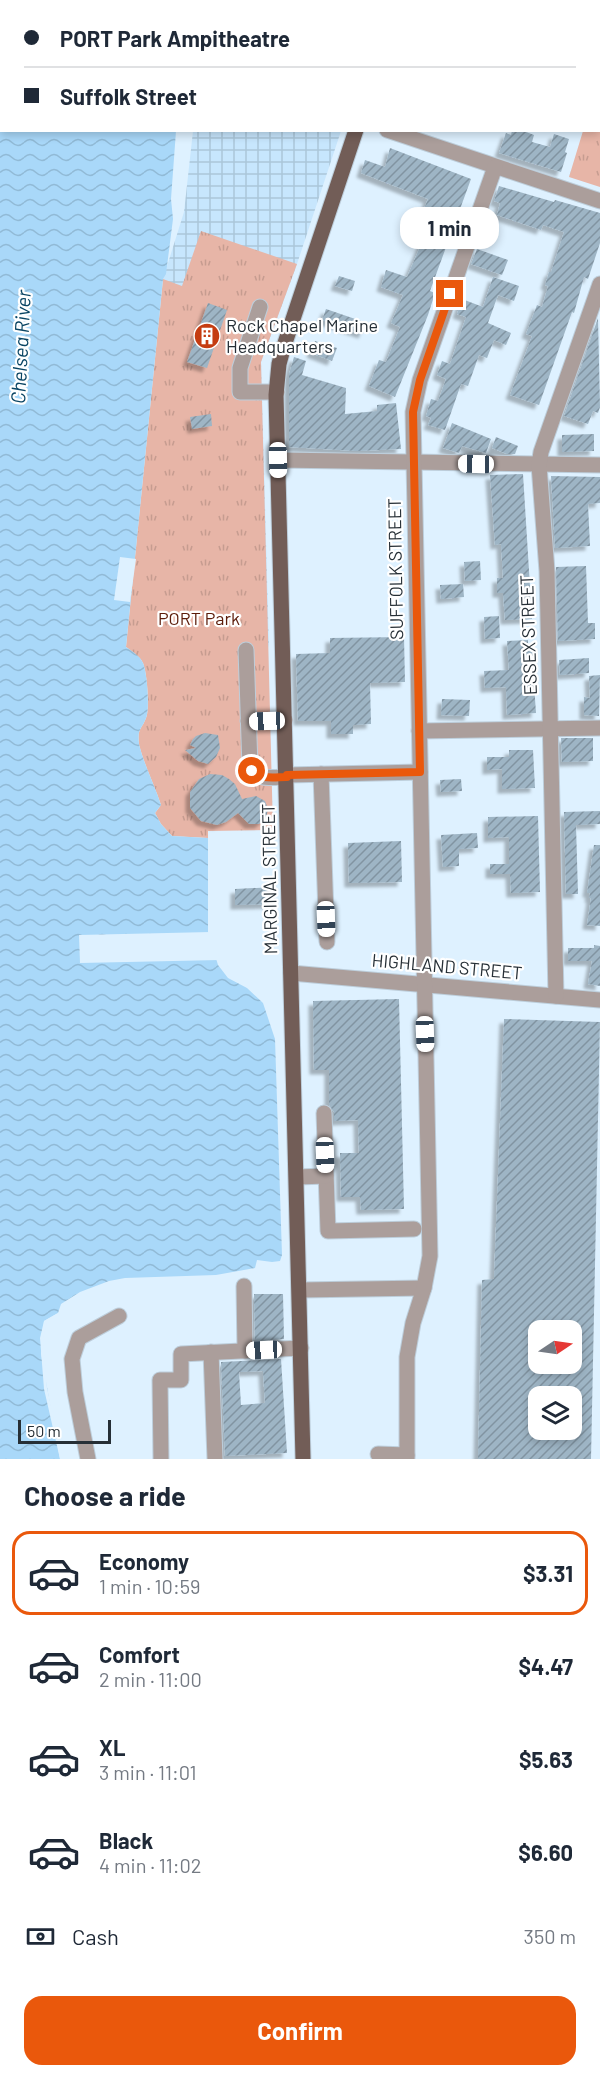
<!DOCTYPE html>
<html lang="en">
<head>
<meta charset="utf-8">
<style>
  body { margin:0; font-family:Barlow,sans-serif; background:#f6f6f7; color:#1f2937; height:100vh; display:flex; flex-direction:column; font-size:22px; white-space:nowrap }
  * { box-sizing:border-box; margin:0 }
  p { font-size:20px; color:#747a83 }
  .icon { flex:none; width:33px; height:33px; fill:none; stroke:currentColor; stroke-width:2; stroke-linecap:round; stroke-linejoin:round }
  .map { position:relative; height:1459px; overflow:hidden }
  .drawer { display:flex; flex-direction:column; background:#fff; flex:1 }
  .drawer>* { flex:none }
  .guide { position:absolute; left:0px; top:0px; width:600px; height:132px; box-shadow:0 3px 9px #0003; display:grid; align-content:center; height:132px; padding:0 24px; background:#fff }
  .needle { width:39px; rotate:77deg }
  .fabs { position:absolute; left:528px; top:1320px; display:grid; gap:12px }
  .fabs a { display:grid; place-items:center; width:54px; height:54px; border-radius:12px; background:#fff; box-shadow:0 3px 9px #0003; font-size:30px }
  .scale { position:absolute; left:18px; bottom:15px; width:93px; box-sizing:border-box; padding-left:6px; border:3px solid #262f36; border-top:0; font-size:16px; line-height:21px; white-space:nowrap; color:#262f36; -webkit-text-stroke:4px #fff; paint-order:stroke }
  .end { position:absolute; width:27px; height:27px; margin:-14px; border:8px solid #ea580c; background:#fff; box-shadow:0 0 0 3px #fff }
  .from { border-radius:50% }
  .bubble { position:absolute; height:42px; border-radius:18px; background:#fff; box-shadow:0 3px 9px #0003; font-size:20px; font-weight:700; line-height:42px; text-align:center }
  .car { position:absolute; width:18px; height:36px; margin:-18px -9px; border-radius:8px; box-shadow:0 0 4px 2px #0007; background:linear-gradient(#fff 24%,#345 0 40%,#fff 0 76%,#345 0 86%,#fff 0) }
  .guide b { display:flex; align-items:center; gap:21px; height:57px; font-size:22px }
  .guide b+b { border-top:2px solid #e0e1e3 }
  .guide i { width:15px; height:15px; background:#1f2937 }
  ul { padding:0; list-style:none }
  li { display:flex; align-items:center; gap:18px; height:84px; margin:0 12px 9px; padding:0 12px; border:3px solid transparent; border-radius:18px }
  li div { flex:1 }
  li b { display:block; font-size:22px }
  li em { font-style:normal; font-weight:700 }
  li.current { border-color:#ea580c }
  li>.icon { width:54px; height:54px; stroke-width:1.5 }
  h2 { padding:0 24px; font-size:27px; line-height:72px }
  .pay { display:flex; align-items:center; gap:15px; height:66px; padding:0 24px; font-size:22px }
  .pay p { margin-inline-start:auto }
  .action { display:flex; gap:12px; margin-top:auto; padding:12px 24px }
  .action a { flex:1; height:69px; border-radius:18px; background:#ea580c; color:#fff; font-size:24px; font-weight:700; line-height:69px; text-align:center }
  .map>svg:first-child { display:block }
  .industrial { fill:url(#industrial-grid) }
  .park { fill:url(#park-tufts) }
  .water { fill:url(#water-waves) }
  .pier { fill:#def1ff }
  .building { fill:url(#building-hatch); fill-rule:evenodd; filter:url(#shadow) }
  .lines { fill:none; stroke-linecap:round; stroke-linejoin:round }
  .minor-casing { stroke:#bdcedb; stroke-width:17 }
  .major-casing { stroke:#bdcedb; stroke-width:17 }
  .minor { stroke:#ab9e9b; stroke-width:15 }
  .major { stroke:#725d57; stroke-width:15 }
  .route { stroke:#ea580c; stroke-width:8 }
  .labels { text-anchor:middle; stroke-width:4.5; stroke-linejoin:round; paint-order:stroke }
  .poi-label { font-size:18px; fill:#262f36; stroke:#fff; text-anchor:start }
  .street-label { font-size:18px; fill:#262f36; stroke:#fff }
  .park-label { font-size:18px; fill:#5c1c0a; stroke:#fff }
  .water-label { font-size:20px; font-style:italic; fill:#0a4564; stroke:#fff }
</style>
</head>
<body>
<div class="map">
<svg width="600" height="1459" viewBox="0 0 600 1459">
  <defs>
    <pattern id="industrial-grid" width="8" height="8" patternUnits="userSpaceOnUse" patternTransform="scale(1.5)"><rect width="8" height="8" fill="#c7e6fd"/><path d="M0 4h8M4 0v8" fill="none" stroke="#abc6d9"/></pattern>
    <pattern id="park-tufts" width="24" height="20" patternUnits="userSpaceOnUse" patternTransform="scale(1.5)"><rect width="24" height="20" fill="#e7b5a7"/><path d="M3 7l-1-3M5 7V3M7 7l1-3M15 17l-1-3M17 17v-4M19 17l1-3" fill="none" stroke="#c69c90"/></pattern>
    <pattern id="water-waves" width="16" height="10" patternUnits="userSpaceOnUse" patternTransform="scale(1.5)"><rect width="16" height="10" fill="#a9d8f9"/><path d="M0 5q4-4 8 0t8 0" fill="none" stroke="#91bad6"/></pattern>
    <pattern id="building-hatch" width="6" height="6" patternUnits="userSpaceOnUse" patternTransform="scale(1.5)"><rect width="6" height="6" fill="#9eb5c5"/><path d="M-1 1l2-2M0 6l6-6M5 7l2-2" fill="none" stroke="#8194a1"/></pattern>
    <filter id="shadow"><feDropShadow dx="-4.5" dy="4.5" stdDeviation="1.5" flood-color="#0004"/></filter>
  </defs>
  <rect width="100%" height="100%" fill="#def1ff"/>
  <path class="industrial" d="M 193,131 L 341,131 L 297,264 L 261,362 L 269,648 L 163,279 L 184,212 Z"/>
  <g class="park">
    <path d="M 600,78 L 600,187 L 569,177 L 583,131 L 598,130 Z"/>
    <path d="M 201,231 L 297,264 L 261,362 L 273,830 L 208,831 L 208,838 L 172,836 L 161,824 L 155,813 L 161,805 C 155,786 143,762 139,744 C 137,728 142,729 146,718 C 150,709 147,672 143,663 C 140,656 132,652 126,647 L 163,279 L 182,286 Z"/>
  </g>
  <path class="water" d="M 0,0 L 175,0 L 175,1 L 2,2 L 2,130 L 176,131 L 171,199 L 173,219 L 166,274 L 163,279 L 126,647 C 132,651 140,656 143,663 C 147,671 150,709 146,718 C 142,729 137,728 139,744 C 143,762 155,786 161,805 L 155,813 L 161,824 L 172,836 L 208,838 L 208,932 L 218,965 L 228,978 L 247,988 L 263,1003 L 275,1039 L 282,1255 L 280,1261 L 272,1262 L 257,1260 L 255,1268 L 216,1275 L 125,1278 L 109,1281 L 80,1292 L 61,1304 L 58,1313 L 44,1321 L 41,1354 L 60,1459 L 0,1459 Z"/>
  <g class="pier">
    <path d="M 120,557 L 136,559 L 130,602 L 114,600 Z"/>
    <path d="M 211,932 L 220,960 L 80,963 L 79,935 Z"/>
    <path d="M 58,1313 L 57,1316 L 47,1323 L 43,1338 L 47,1388 L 63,1459 L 60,1459 L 44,1389 L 40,1338 L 44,1321 Z"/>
  </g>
  <g class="building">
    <path d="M 512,130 L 521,130 L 534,135 L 532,142 L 550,147 L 554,134 L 569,139 L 565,152 L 567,153 L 561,172 L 499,153 L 506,133 L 511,135 Z"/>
    <path d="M 390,148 L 471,179 L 430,291 L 435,293 L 428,315 L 395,397 L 369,386 L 379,360 L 386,362 L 400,327 L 391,323 L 403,295 L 381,287 L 386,270 L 407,277 L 426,233 L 416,228 L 428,199 L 361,173 L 365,160 L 385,167 Z"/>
    <path d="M 499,186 L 554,202 L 555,200 L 600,213 L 600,243 L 588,279 L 584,277 L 574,313 L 572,312 L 539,405 L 510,395 L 532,336 L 526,334 L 537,305 L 542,307 L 548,286 L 545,285 L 549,272 L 551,272 L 564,232 L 543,225 L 541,230 L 497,215 L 500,203 L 494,201 Z"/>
    <path d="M 477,249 L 508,260 L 502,275 L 471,264 Z"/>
    <path d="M 339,276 L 355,281 L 352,291 L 335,286 Z"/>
    <path d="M 493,277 L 519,286 L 514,301 L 498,295 L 488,323 L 511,333 L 506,345 L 494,340 L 487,358 L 479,355 L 468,386 L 461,384 L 445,430 L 428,425 L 431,418 L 426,416 L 431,399 L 438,401 L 446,379 L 437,375 L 442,361 L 450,364 L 466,317 L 457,314 L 462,299 L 483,307 Z"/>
    <path d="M 208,303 L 227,310 L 207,368 L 187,362 Z"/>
    <path d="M 326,309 L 367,323 L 363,334 L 322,320 Z"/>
    <path d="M 598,318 L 600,407 L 598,413 L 593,411 L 588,424 L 564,416 Z"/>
    <path d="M 315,341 L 337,348 L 332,361 L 311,353 Z"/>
    <path d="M 294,357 L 306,361 L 302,375 L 346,388 L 345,414 L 377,411 L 377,405 L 396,403 L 401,449 L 357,451 L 289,447 L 289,374 Z"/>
    <path d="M 211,414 L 212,426 L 192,429 L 190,417 Z"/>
    <path d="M 452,423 L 491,439 L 486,453 L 462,446 L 459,453 L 443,448 Z"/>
    <path d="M 594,434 L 594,451 L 562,452 L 562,435 Z"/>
    <path d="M 496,437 L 518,446 L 515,454 L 507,454 L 492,448 Z"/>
    <path d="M 523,474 L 532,619 L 505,620 L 503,593 L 497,593 L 497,578 L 503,578 L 501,544 L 495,545 L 490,475 Z"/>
    <path d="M 551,476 L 600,477 L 600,503 L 588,504 L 590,546 L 555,548 Z"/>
    <path d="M 480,561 L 481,580 L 465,581 L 464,562 Z"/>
    <path d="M 586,566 L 588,623 L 595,623 L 595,639 L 558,641 L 556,567 Z"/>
    <path d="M 463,584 L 464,597 L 441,599 L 440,585 Z"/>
    <path d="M 499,616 L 500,638 L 485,639 L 484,617 Z"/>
    <path d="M 404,637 L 405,682 L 370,683 L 371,724 L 353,725 L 353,734 L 331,734 L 331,721 L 298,721 L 296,654 L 330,653 L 330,638 Z"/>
    <path d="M 528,640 L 528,646 L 534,645 L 534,656 L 532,656 L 536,713 L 507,715 L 506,687 L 485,688 L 484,671 L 509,670 L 507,641 Z"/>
    <path d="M 589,658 L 589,673 L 560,675 L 559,660 Z"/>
    <path d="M 600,675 L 599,716 L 584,715 L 584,697 L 590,698 L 589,676 Z"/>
    <path d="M 442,699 L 470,700 L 469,716 L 441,715 Z"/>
    <path d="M 205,733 L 218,735 L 220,748 L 216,757 L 208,764 L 198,761 L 185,750 L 196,748 L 190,745 L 193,739 L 196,736 Z"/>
    <path d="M 561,738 L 593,738 L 593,761 L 562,762 Z"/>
    <path d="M 509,750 L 533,750 L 535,788 L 502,789 L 502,769 L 487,770 L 487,757 L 509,757 Z"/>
    <path d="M 210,774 L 222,775 L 229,779 L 235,784 L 242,799 L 256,796 L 265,801 L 268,809 L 266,818 L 259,824 L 249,824 L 238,813 L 226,822 L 217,825 L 201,821 L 190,808 L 190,792 L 199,779 Z"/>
    <path d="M 461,779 L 462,791 L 441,792 L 440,780 Z"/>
    <path d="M 600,811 L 600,824 L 576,825 L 578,894 L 566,894 L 564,812 Z"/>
    <path d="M 538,816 L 540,892 L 511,893 L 510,874 L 490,874 L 490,864 L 509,864 L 509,837 L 488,838 L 488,817 Z"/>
    <path d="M 477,833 L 478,848 L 459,849 L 459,866 L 443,867 L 441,835 Z"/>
    <path d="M 401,841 L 402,882 L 349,883 L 348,843 Z"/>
    <path d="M 594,845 L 600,845 L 600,926 L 587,925 L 591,898 L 589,898 L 590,893 L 587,893 Z"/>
    <path d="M 274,887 L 275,904 L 235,905 L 235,889 Z"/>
    <path d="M 594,945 L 600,946 L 600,986 L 588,984 L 592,961 L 568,961 L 568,948 L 594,948 Z"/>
    <path d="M 399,999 L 404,1209 L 361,1210 L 360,1197 L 341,1197 L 340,1153 L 359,1153 L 358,1120 L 334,1121 L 334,1112 L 329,1105 L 329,1070 L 314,1070 L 313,1001 Z"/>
    <path d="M 504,1019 L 600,1022 L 591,1459 L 478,1459 L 482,1280 L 494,1279 ZM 538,1330 L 572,1330 L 572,1364 L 538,1364 ZM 538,1396 L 572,1396 L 572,1430 L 538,1430 Z"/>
    <path d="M 254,1294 L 283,1294 L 284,1339 L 255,1341 Z"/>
    <path d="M 281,1359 L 287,1453 L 225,1456 L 221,1362 ZM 263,1371 L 265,1403 L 241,1405 L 239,1372 Z"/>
  </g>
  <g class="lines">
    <defs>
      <g id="minor">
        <path d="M 513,0 L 517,2"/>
        <path d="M 529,2 L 530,0"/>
        <path d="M 598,28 L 600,29"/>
        <path d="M 387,130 L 600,201"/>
        <path d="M 260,307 L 240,368 L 240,392 L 277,392"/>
        <path d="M 278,460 L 600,465"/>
        <path d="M 246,650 L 250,767 C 256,781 273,777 287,777"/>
        <path d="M 248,721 L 285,720"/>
        <path d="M 419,731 L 600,728"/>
        <path d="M 321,774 L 327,942"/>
        <path d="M 287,775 L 420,772"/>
        <path d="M 291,973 L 600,1000"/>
        <path d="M 556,996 L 547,571 L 539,465 L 541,452 L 600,284"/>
        <path d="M 324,1113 L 328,1231 L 414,1229"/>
        <path d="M 297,1177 L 326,1176"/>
        <path d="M 244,1286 L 245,1351"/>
        <path d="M 300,1290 L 424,1288"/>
        <path d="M 211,1352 L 215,1459"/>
        <path d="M 378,1454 L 407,1455"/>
        <path d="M 88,1459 L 75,1392 L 72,1359 L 79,1338 L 119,1316"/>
        <path d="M 161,1459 L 160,1380 L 181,1380 L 181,1354 L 301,1348"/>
        <path d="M 407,1459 L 407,1357 L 413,1323 L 424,1288 L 430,1256 L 413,412 L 420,380 L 495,167"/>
      </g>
      <g id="major">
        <path d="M 400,2 L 400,0"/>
        <path d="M 303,1459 L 276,395 L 279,364 L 283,349 L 356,130"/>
      </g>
    </defs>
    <use href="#minor" class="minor-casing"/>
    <use href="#major" class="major-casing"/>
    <use href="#minor" class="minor"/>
    <use href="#major" class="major"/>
  </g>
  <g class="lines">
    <path class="route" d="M 252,771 C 262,780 274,777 287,777 L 287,775 L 420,772 L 413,412 L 420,380 L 450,294"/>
  </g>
  <defs>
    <symbol id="building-disc" viewBox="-11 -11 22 22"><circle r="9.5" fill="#c53c11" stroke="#fff"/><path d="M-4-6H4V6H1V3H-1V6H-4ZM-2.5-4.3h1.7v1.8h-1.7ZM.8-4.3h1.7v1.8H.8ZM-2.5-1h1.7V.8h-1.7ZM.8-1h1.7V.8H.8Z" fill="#fff"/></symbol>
  </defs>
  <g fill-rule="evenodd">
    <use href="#building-disc" x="192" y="321" width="30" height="30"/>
  </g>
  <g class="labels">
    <g class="poi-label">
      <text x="226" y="332">Rock Chapel Marine<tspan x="226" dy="21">Headquarters</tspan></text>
    </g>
    <g class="street-label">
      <text transform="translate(396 569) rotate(-91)" y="6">SUFFOLK STREET</text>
      <text transform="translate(529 635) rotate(-92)" y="6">ESSEX STREET</text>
      <text transform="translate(270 879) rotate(-91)" y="6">MARGINAL STREET</text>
      <text transform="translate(447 967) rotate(5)" y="6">HIGHLAND STREET</text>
    </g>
    <g class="park-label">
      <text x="199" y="625">PORT Park</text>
    </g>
    <g class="water-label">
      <text transform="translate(21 347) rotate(-87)" y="7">Chelsea River</text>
    </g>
  </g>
</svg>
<div class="fabs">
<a><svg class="needle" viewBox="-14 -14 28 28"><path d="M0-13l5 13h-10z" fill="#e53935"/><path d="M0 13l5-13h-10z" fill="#747a83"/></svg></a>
<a><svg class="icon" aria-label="layers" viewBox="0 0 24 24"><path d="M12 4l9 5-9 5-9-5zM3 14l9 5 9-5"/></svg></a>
</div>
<div class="scale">50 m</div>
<i class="end from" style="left:252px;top:771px"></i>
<i class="end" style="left:450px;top:294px"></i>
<div class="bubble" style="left:400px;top:207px;width:99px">1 min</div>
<i class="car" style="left:278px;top:460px;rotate:179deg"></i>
<i class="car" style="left:476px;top:464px;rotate:271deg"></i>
<i class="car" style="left:267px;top:721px;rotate:268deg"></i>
<i class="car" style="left:326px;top:919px;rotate:178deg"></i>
<i class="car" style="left:425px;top:1034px;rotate:178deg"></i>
<i class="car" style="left:325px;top:1155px;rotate:178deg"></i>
<i class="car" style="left:264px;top:1350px;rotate:267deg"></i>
<div class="guide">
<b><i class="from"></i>PORT Park Ampitheatre</b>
<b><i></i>Suffolk Street</b>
</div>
</div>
<section class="drawer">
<h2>Choose a ride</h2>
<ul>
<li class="current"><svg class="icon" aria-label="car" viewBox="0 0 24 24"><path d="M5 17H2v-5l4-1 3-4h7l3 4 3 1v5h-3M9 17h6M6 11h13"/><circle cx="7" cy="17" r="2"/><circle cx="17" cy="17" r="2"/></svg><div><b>Economy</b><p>1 min · 10:59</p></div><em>$3.31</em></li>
<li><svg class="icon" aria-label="car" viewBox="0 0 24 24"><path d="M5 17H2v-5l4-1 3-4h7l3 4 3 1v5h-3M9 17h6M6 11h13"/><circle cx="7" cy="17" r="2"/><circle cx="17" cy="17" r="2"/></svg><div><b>Comfort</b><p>2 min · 11:00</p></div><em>$4.47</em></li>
<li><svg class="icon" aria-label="car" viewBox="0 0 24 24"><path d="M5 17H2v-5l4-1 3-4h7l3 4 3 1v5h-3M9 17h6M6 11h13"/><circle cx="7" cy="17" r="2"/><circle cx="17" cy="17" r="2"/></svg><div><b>XL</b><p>3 min · 11:01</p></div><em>$5.63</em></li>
<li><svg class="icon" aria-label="car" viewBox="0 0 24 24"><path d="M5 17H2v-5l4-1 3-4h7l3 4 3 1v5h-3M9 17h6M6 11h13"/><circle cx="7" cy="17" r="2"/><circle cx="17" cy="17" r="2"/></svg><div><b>Black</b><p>4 min · 11:02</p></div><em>$6.60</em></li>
</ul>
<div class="pay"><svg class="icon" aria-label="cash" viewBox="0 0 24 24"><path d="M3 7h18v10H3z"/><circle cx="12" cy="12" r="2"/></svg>Cash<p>350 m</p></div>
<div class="action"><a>Confirm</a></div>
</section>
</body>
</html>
